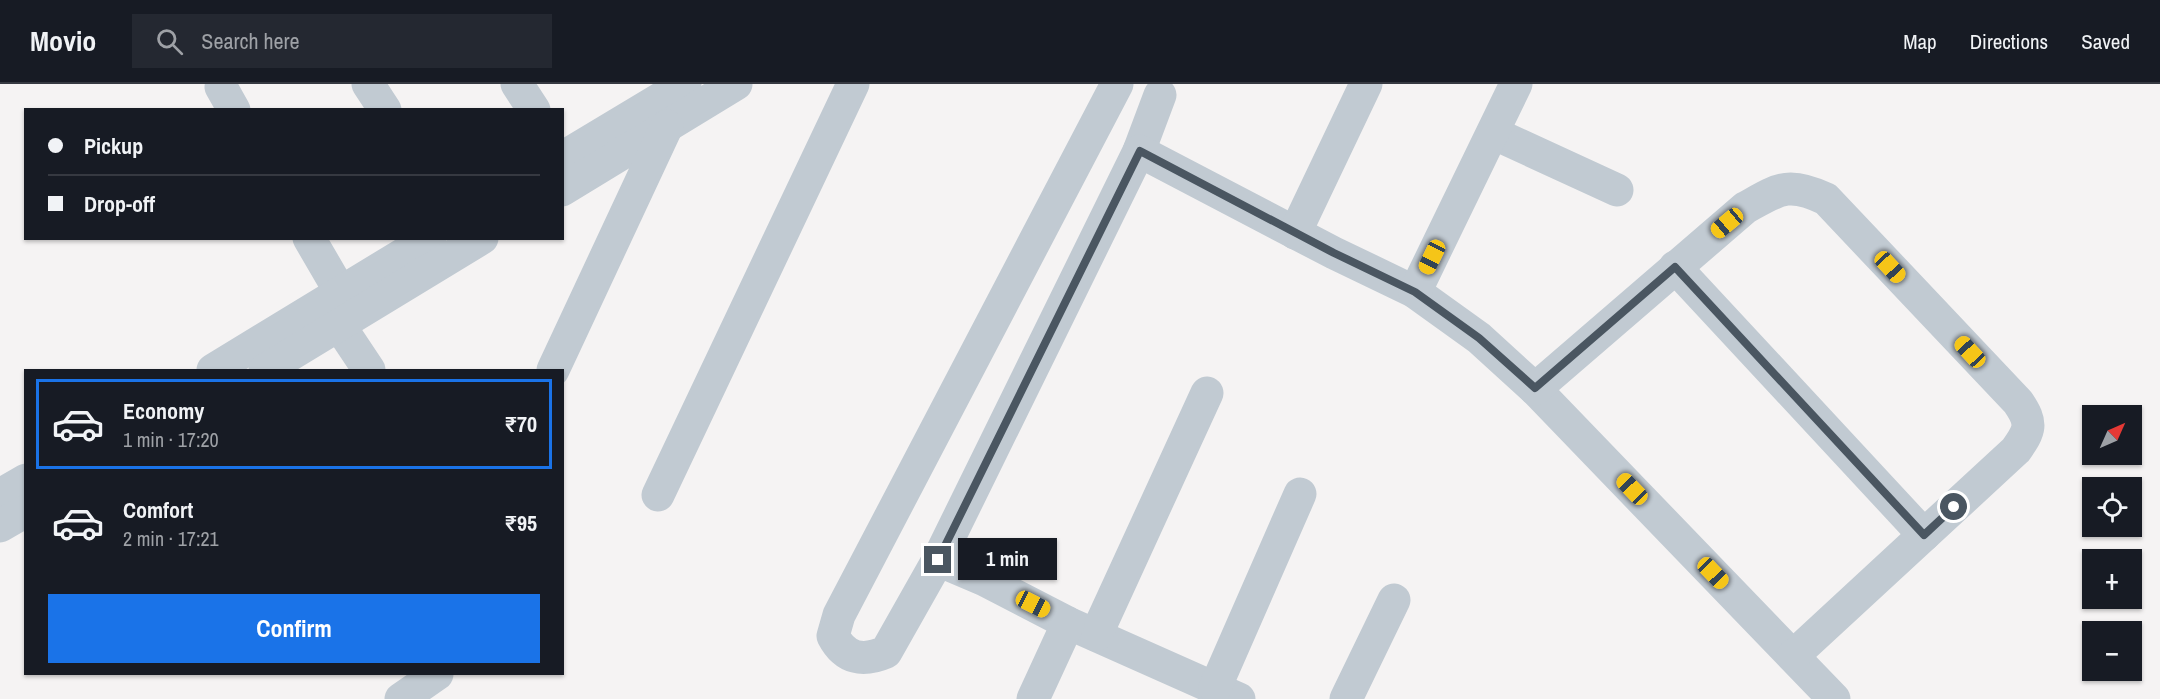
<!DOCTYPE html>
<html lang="en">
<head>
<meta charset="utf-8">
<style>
  body { margin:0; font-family:"Archivo Narrow",sans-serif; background:#242831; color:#f1f3f6; height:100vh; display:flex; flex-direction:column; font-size:22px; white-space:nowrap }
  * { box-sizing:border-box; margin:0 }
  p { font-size:20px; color:#9ea1a6 }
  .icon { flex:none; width:33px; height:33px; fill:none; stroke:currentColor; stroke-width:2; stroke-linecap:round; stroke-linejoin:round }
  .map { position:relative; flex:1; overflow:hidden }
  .sheet { position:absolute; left:24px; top:285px; width:540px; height:306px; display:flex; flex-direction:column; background:#171b24; border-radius:0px; box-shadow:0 2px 4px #0004 }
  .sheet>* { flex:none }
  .guide { position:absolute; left:24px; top:24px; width:540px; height:132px; border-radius:0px; box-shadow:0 2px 4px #0004; display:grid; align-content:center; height:132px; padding:0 24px; background:#171b24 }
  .needle { width:39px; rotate:45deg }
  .buttons { position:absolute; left:2082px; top:321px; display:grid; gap:12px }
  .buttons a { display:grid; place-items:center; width:60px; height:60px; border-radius:0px; background:#171b24; box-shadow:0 2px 4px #0004; font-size:30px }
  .end { position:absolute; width:27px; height:27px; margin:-14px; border:8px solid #4a5661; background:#fff; box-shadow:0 0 0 3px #fff }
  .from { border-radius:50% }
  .bubble { position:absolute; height:42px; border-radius:0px; background:#171b24; box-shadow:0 2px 4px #0004; font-size:20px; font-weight:800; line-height:42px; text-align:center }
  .car { position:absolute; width:18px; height:36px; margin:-18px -9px; border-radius:8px; box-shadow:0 0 4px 2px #0007; background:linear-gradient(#f5c518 24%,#345 0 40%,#f5c518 0 76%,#345 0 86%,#f5c518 0) }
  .guide b { display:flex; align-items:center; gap:21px; height:57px; font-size:22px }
  .guide b+b { border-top:2px solid #363941 }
  .guide i { width:15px; height:15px; background:#f1f3f6 }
  ul { padding:10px 0 0; list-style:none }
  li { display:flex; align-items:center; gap:18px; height:90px; margin:0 12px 9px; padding:0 12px; border:3px solid transparent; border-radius:0px }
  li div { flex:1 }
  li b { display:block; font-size:22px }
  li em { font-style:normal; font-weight:800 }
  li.selected { border-color:#1a73e8 }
  li>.icon { width:54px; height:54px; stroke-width:1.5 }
  .action { display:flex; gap:12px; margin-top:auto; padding:12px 24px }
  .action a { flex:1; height:69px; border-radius:0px; background:#1a73e8; color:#fff; font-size:24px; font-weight:800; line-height:69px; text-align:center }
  header { display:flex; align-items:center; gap:36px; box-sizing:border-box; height:84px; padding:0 30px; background:#171b24; border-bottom:2px solid #363941 }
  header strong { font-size:28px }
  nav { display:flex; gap:33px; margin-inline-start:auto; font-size:21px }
  .search { width:420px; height:54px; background:#242831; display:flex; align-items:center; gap:15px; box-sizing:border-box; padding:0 21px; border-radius:0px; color:#9ea1a6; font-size:22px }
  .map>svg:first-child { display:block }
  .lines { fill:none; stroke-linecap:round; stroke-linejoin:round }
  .minor { stroke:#c1cad2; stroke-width:33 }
  .route { stroke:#4a5661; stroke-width:8 }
</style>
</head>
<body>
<header>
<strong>Movio</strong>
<div class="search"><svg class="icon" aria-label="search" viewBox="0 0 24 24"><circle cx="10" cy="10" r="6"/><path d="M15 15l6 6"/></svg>Search here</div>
<nav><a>Map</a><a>Directions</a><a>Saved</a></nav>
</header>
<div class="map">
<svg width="2160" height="615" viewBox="0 0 2160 615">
  <rect width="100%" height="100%" fill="#f5f3f3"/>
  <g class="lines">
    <g class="minor">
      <path d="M 368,0 L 385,26"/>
      <path d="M 517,0 L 534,26"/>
      <path d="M 1117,0 L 839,531 L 833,552 C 845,575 863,578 886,568 L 938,476 L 1139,67 L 1160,11"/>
      <path d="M 221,3 L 234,26"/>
      <path d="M 1493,49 L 1617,106"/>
      <path d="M 1139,67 L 1334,169 L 1415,208 L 1479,254 L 1535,305 L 1834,615"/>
      <path d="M 562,74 L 685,0"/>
      <path d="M 562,106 L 736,0"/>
      <path d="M 1295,149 L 1366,0"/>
      <path d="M 309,154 L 341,209"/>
      <path d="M 1675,183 L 1924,451"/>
      <path d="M 1415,208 L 1516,0"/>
      <path d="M 339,241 L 369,286"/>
      <path d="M 213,286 L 430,154"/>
      <path d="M 265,286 L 482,154"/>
      <path d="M 553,286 L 667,42"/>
      <path d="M 1535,305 L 1745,124 C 1779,105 1788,97 1826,115 L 2018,318 C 2033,340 2030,346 2016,366 L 1793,572"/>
      <path d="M 0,411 L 26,396"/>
      <path d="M 658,411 L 853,0"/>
      <path d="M 0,442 L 26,427"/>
      <path d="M 938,476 L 985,496 L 1068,539 L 1239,615"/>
      <path d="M 1096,551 L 1207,309"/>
      <path d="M 1215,604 L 1300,410"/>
      <path d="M 401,615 L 437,590"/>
      <path d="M 1033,615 L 1068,539"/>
      <path d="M 1346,615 L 1394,516"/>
    </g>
  </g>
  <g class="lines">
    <path class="route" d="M 938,476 L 1140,67 L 1334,169 L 1415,208 L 1479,254 L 1535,304 L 1675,183 L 1924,451 L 1954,423"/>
  </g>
</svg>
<div class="buttons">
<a><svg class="needle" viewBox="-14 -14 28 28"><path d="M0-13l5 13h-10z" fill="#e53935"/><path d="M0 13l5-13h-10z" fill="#9ea1a6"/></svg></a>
<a><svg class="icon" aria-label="locate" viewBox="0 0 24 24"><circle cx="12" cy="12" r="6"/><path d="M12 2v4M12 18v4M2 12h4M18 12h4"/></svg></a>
<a>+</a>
<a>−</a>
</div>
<i class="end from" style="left:1954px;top:423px"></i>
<i class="end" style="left:938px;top:476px"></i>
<div class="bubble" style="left:958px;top:454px;width:99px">1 min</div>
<i class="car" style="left:1727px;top:139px;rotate:230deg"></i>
<i class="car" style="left:1432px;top:173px;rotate:206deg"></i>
<i class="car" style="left:1890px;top:183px;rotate:137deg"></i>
<i class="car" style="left:1970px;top:268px;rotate:317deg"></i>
<i class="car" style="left:1632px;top:405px;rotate:316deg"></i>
<i class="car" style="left:1713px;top:489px;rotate:136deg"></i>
<i class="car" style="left:1033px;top:520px;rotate:117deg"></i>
<div class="guide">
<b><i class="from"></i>Pickup</b>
<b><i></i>Drop-off</b>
</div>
<section class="sheet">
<ul>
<li class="selected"><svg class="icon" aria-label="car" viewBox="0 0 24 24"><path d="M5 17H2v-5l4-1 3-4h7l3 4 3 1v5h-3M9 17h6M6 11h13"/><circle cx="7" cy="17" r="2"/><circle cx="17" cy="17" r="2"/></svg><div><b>Economy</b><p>1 min · 17:20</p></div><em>₹70</em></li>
<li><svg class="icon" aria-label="car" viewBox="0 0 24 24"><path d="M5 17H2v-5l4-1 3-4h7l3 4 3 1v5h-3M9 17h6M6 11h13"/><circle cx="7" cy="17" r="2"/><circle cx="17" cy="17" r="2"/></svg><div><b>Comfort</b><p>2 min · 17:21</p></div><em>₹95</em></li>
</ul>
<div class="action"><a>Confirm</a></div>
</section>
</div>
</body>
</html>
